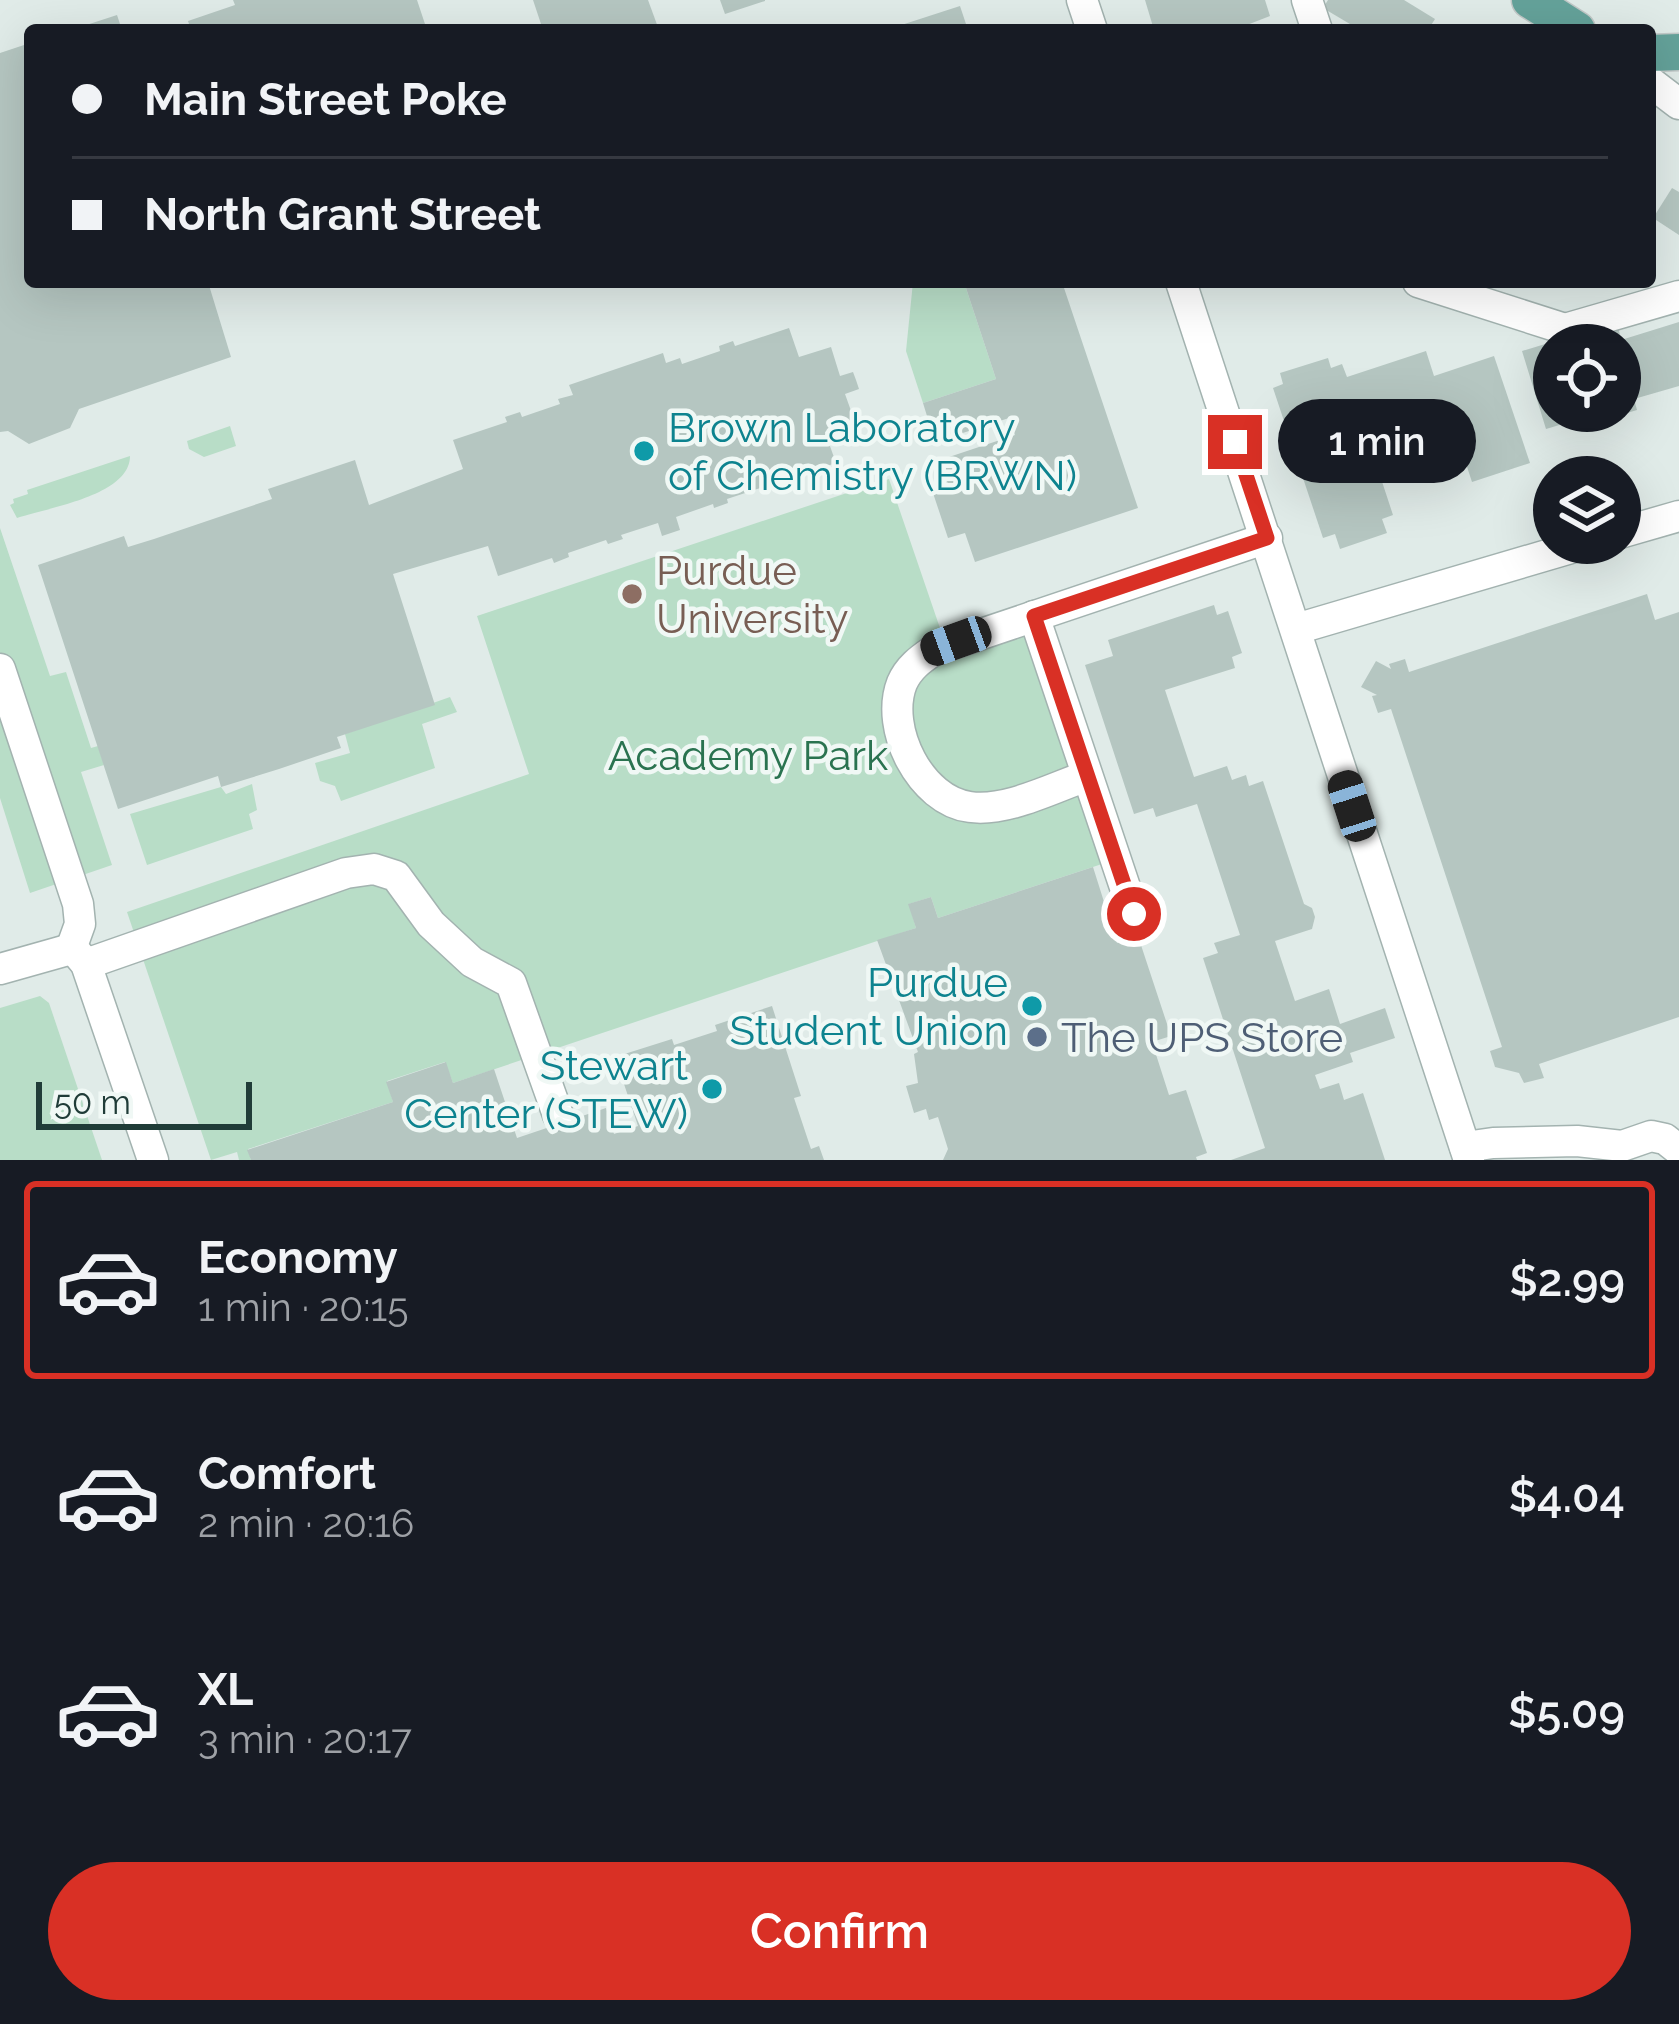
<!DOCTYPE html>
<html lang="en">
<head>
<meta charset="utf-8">
<style>
  body { margin:0; font-family:Raleway,sans-serif; background:#242831; color:#f1f3f6; height:100vh; display:flex; flex-direction:column; font-size:45px; white-space:nowrap }
  * { box-sizing:border-box; margin:0 }
  p { font-size:39px; color:#9ea1a6 }
  .icon { flex:none; width:66px; height:66px; fill:none; stroke:currentColor; stroke-width:2; stroke-linecap:round; stroke-linejoin:round }
  .map { position:relative; height:1160px; overflow:hidden }
  .panel { display:flex; flex-direction:column; background:#171b24; flex:1 }
  .panel>* { flex:none }
  .banner { position:absolute; left:24px; top:24px; width:1632px; height:264px; border-radius:12px; box-shadow:0 12px 48px #0002; display:grid; align-content:center; height:264px; padding:0 48px; background:#171b24 }
  .controls { position:absolute; left:1533px; top:324px; display:grid; gap:24px }
  .controls a { display:grid; place-items:center; width:108px; height:108px; border-radius:50%; background:#171b24; box-shadow:0 12px 48px #0002; font-size:60px }
  .scale { position:absolute; left:36px; bottom:30px; width:216px; box-sizing:border-box; padding-left:12px; border:6px solid #203c38; border-top:0; font-size:33px; line-height:42px; white-space:nowrap; color:#203c38; -webkit-text-stroke:9px #f0f8f5; paint-order:stroke }
  .end { position:absolute; width:54px; height:54px; margin:-27px; border:15px solid #d93025; background:#fff; box-shadow:0 0 0 6px #fff }
  .from { border-radius:50% }
  .bubble { position:absolute; height:84px; border-radius:42px; background:#171b24; box-shadow:0 12px 48px #0002; font-size:39px; font-weight:600; line-height:84px; text-align:center }
  .car { position:absolute; width:36px; height:72px; margin:-36px -18px; border-radius:15px; box-shadow:0 0 9px 3px #0007; background:linear-gradient(#222 24%,#8ab4d8 0 40%,#222 0 76%,#8ab4d8 0 86%,#222 0) }
  .banner b { display:flex; align-items:center; gap:42px; height:114px; font-size:45px }
  .banner b+b { border-top:3px solid #363941 }
  .banner i { width:30px; height:30px; background:#f1f3f6 }
  ul { padding:21px 0 0; list-style:none }
  li { display:flex; align-items:center; gap:36px; height:198px; margin:0 24px 18px; padding:0 24px; border:6px solid transparent; border-radius:12px }
  li div { flex:1 }
  li b { display:block; font-size:45px }
  li em { font-style:normal; font-weight:600 }
  li.on { border-color:#d93025 }
  li>.icon { width:108px; height:108px; stroke-width:1.5 }
  .button { display:flex; gap:24px; margin-top:auto; padding:24px 48px }
  .button a { flex:1; height:138px; border-radius:72px; background:#d93025; color:#fff; font-size:48px; font-weight:600; line-height:138px; text-align:center }
  .map>svg:first-child { display:block }
  .green { fill:#b8ddc7 }
  .building { fill:#b5c6c1 }
  .lines { fill:none; stroke-linecap:round; stroke-linejoin:round }
  .minor-casing { stroke:#a3b3b0; stroke-width:33 }
  .major-casing { stroke:#c1c8c7; stroke-width:39 }
  .minor { stroke:#fff; stroke-width:30 }
  .major { stroke:#64a29a; stroke-width:36 }
  .route { stroke:#d93025; stroke-width:15 }
  .culture-dot { fill:#0f9aa8; stroke:#f0f8f5; stroke-width:4.5 }
  .education-dot { fill:#8d6e63; stroke:#f0f8f5; stroke-width:4.5 }
  .service-dot { fill:#5c6f8a; stroke:#f0f8f5; stroke-width:4.5 }
  .labels { text-anchor:middle; stroke-width:9; stroke-linejoin:round; paint-order:stroke }
  .culture-label { font-size:42px; fill:#0d838f; stroke:#f0f8f5; text-anchor:end }
  .education-label { font-size:42px; fill:#785e54; stroke:#f0f8f5; text-anchor:start }
  .park-label { font-size:42px; fill:#2a7350; stroke:#f0f8f5 }
  .service-label { font-size:42px; fill:#4e5e75; stroke:#f0f8f5; text-anchor:start }
</style>
</head>
<body>
<div class="map">
<svg width="1679" height="1160" viewBox="0 0 1679 1160">
  <rect width="100%" height="100%" fill="#e0ebe8"/>
  <g class="green">
    <path d="M 913,282 L 964,282 L 996,379 L 923,403 L 906,351 Z"/>
    <path d="M 230,426 L 236,446 L 204,457 L 189,449 L 187,441 Z"/>
    <path d="M 130,456 C 130,495 51,507 17,518 L 10,505 L 14,503 L 13,499 L 28,494 L 27,490 Z"/>
    <path d="M 889,479 L 942,634 L 1017,611 L 1102,864 L 938,918 L 931,897 L 909,904 L 916,928 L 453,1083 L 445,1062 L 387,1081 L 393,1102 L 248,1149 L 251,1160 L 239,1160 L 237,1152 L 211,1160 L 127,912 L 529,774 L 477,616 Z"/>
    <path d="M 0,528 L 50,676 L 66,672 L 91,748 L 98,746 L 104,765 L 81,772 L 112,865 L 30,893 L 0,798 Z"/>
    <path d="M 450,697 L 457,712 L 422,724 L 435,768 L 341,801 L 335,786 L 320,781 L 315,763 L 350,753 L 345,734 Z"/>
    <path d="M 252,784 L 257,810 L 249,814 L 253,829 L 147,865 L 130,814 L 221,787 L 226,794 Z"/>
    <path d="M 40,996 L 49,1003 L 102,1160 L 0,1160 L 0,1008 Z"/>
  </g>
  <g class="building">
    <path d="M 233,0 L 417,0 L 427,30 L 191,30 L 188,21 L 235,5 Z"/>
    <path d="M 533,0 L 648,0 L 659,30 L 543,30 Z"/>
    <path d="M 720,0 L 765,0 L 765,1 L 725,14 Z"/>
    <path d="M 1145,0 L 1265,0 L 1270,16 L 1234,30 L 1154,30 Z"/>
    <path d="M 1328,0 L 1404,0 L 1435,19 L 1428,30 L 1360,30 L 1323,8 Z"/>
    <path d="M 960,6 L 968,30 L 889,30 L 889,29 Z"/>
    <path d="M 117,15 L 122,30 L 74,30 L 74,29 Z"/>
    <path d="M 30,43 L 30,282 L 208,282 L 231,357 L 79,409 L 70,428 L 29,444 L 8,431 L 0,432 L 0,53 Z"/>
    <path d="M 1672,188 L 1679,192 L 1679,235 L 1653,218 Z"/>
    <path d="M 984,282 L 1062,282 L 1138,508 L 975,562 L 965,533 L 948,538 L 932,490 L 948,484 L 940,460 L 1015,435 L 1009,418 L 935,442 L 923,403 L 996,379 L 966,288 Z"/>
    <path d="M 1617,322 L 1621,340 L 1679,322 L 1679,386 L 1634,399 L 1637,410 L 1607,419 L 1605,411 L 1620,411 L 1620,345 L 1554,345 L 1554,411 L 1603,412 L 1546,429 L 1522,351 Z"/>
    <path d="M 789,328 L 799,357 L 831,347 L 840,376 L 853,372 L 856,380 L 859,389 L 845,394 L 855,422 L 825,432 L 836,463 L 781,481 L 782,486 L 767,491 L 766,486 L 727,499 L 728,503 L 714,508 L 713,504 L 676,517 L 680,530 L 662,536 L 658,523 L 621,535 L 623,539 L 608,544 L 606,540 L 568,553 L 569,557 L 554,563 L 552,558 L 498,576 L 488,546 L 393,574 L 435,705 L 337,737 L 341,748 L 279,769 L 221,787 L 218,776 L 118,809 L 38,565 L 124,536 L 128,547 L 154,539 L 272,499 L 268,489 L 355,460 L 369,505 L 463,469 L 453,440 L 507,422 L 505,417 L 520,412 L 522,417 L 560,404 L 558,399 L 573,395 L 569,385 L 663,353 L 666,363 L 680,358 L 682,364 L 720,351 L 719,346 L 733,341 L 735,346 Z"/>
    <path d="M 1426,351 L 1434,376 L 1494,356 L 1530,463 L 1472,482 L 1446,403 L 1365,430 L 1393,515 L 1382,519 L 1387,533 L 1340,549 L 1335,534 L 1323,538 L 1273,388 L 1283,384 L 1280,373 L 1328,358 L 1331,368 L 1342,364 L 1347,377 Z"/>
    <path d="M 1647,594 L 1655,620 L 1679,612 L 1679,1017 L 1539,1064 L 1544,1078 L 1524,1083 L 1519,1073 L 1495,1067 L 1490,1051 L 1502,1047 L 1391,709 L 1378,713 L 1372,696 L 1377,695 L 1361,687 L 1376,661 L 1391,669 L 1389,664 L 1405,659 L 1409,672 Z"/>
    <path d="M 1214,605 L 1217,615 L 1228,611 L 1242,653 L 1232,657 L 1235,668 L 1165,690 L 1194,777 L 1227,766 L 1232,780 L 1246,775 L 1249,786 L 1263,781 L 1304,904 L 1312,908 L 1315,917 L 1312,929 L 1275,941 L 1295,1001 L 1329,989 L 1340,1024 L 1385,1008 L 1395,1038 L 1350,1053 L 1353,1062 L 1315,1075 L 1320,1089 L 1339,1083 L 1344,1100 L 1363,1093 L 1385,1160 L 1231,1160 L 1265,1148 L 1203,958 L 1218,953 L 1214,943 L 1240,935 L 1197,804 L 1156,817 L 1153,808 L 1134,814 L 1085,665 L 1113,656 L 1108,640 Z"/>
    <path d="M 1093,867 L 1117,943 L 1138,936 L 1171,1036 L 1152,1042 L 1169,1095 L 1186,1090 L 1207,1153 L 1196,1157 L 1197,1160 L 943,1160 L 948,1149 L 938,1117 L 929,1120 L 926,1109 L 914,1113 L 906,1086 L 918,1083 L 914,1054 L 918,1052 L 877,940 L 916,928 L 908,904 L 931,897 L 938,918 Z"/>
    <path d="M 772,1006 L 801,1096 L 794,1098 L 811,1149 L 819,1146 L 824,1160 L 251,1160 L 247,1150 L 393,1102 L 386,1082 L 446,1062 L 453,1083 L 494,1069 L 517,1138 L 606,1108 L 614,1134 L 638,1126 L 615,1057 L 672,1039 L 674,1045 L 717,1031 L 715,1025 Z"/>
  </g>
  <g class="lines">
    <defs>
      <g id="minor">
        <path d="M 1082,0 L 1092,30"/>
        <path d="M 1307,0 L 1317,30"/>
        <path d="M 1650,82 L 1679,104"/>
        <path d="M 1181,282 L 1469,1160"/>
        <path d="M 1418,282 L 1565,329 L 1679,296"/>
        <path d="M 1620,533 L 1679,516"/>
        <path d="M 1034,616 L 1134,914"/>
        <path d="M 1296,629 L 1588,543"/>
        <path d="M 0,669 L 78,904 L 80,924 L 71,949"/>
        <path d="M 1087,776 C 1052,788 1007,812 970,807 C 921,801 884,729 902,683 C 909,667 921,659 934,650 L 1267,538"/>
        <path d="M 76,952 L 86,964 L 153,1160"/>
        <path d="M 86,964 L 346,873 L 374,869 L 396,876 L 431,924 L 472,962 L 511,983 L 558,1115"/>
        <path d="M 0,969 L 71,949"/>
        <path d="M 1465,1147 L 1493,1143 L 1577,1141 L 1622,1146 L 1651,1136 L 1665,1139 L 1679,1150"/>
      </g>
      <g id="major">
        <path d="M 1530,0 L 1577,30"/>
        <path d="M 1650,53 L 1679,52"/>
      </g>
    </defs>
    <use href="#minor" class="minor-casing"/>
    <use href="#major" class="major-casing"/>
    <use href="#minor" class="minor"/>
    <use href="#major" class="major"/>
  </g>
  <g class="lines">
    <path class="route" d="M 1134,914 L 1034,616 L 1267,538 L 1235,442"/>
  </g>
  <g class="culture-dot">
    <circle cx="644" cy="451" r="12"/>
    <circle cx="1032" cy="1006" r="12"/>
    <circle cx="712" cy="1089" r="12"/>
  </g>
  <circle class="education-dot" cx="632" cy="594" r="12"/>
  <circle class="service-dot" cx="1037" cy="1037" r="12"/>
  <g class="labels">
    <g class="culture-label">
      <text x="668" y="442" text-anchor="start">Brown Laboratory<tspan x="668" dy="48">of Chemistry (BRWN)</tspan></text>
      <text x="1008" y="997">Purdue<tspan x="1008" dy="48">Student Union</tspan></text>
      <text x="688" y="1080">Stewart<tspan x="688" dy="48">Center (STEW)</tspan></text>
    </g>
    <g class="education-label">
      <text x="656" y="585">Purdue<tspan x="656" dy="48">University</tspan></text>
    </g>
    <g class="park-label">
      <text x="748" y="770">Academy Park</text>
    </g>
    <g class="service-label">
      <text x="1061" y="1052">The UPS Store</text>
    </g>
  </g>
</svg>
<div class="controls">
<a><svg class="icon" aria-label="locate" viewBox="0 0 24 24"><circle cx="12" cy="12" r="6"/><path d="M12 2v4M12 18v4M2 12h4M18 12h4"/></svg></a>
<a><svg class="icon" aria-label="layers" viewBox="0 0 24 24"><path d="M12 4l9 5-9 5-9-5zM3 14l9 5 9-5"/></svg></a>
</div>
<div class="scale">50 m</div>
<i class="end from" style="left:1134px;top:914px"></i>
<i class="end" style="left:1235px;top:442px"></i>
<div class="bubble" style="left:1278px;top:399px;width:198px">1 min</div>
<i class="car" style="left:956px;top:641px;rotate:250deg"></i>
<i class="car" style="left:1352px;top:806px;rotate:342deg"></i>
<div class="banner">
<b><i class="from"></i>Main Street Poke</b>
<b><i></i>North Grant Street</b>
</div>
</div>
<section class="panel">
<ul>
<li class="on"><svg class="icon" aria-label="car" viewBox="0 0 24 24"><path d="M5 17H2v-5l4-1 3-4h7l3 4 3 1v5h-3M9 17h6M6 11h13"/><circle cx="7" cy="17" r="2"/><circle cx="17" cy="17" r="2"/></svg><div><b>Economy</b><p>1 min · 20:15</p></div><em>$2.99</em></li>
<li><svg class="icon" aria-label="car" viewBox="0 0 24 24"><path d="M5 17H2v-5l4-1 3-4h7l3 4 3 1v5h-3M9 17h6M6 11h13"/><circle cx="7" cy="17" r="2"/><circle cx="17" cy="17" r="2"/></svg><div><b>Comfort</b><p>2 min · 20:16</p></div><em>$4.04</em></li>
<li><svg class="icon" aria-label="car" viewBox="0 0 24 24"><path d="M5 17H2v-5l4-1 3-4h7l3 4 3 1v5h-3M9 17h6M6 11h13"/><circle cx="7" cy="17" r="2"/><circle cx="17" cy="17" r="2"/></svg><div><b>XL</b><p>3 min · 20:17</p></div><em>$5.09</em></li>
</ul>
<div class="button"><a>Confirm</a></div>
</section>
</body>
</html>
